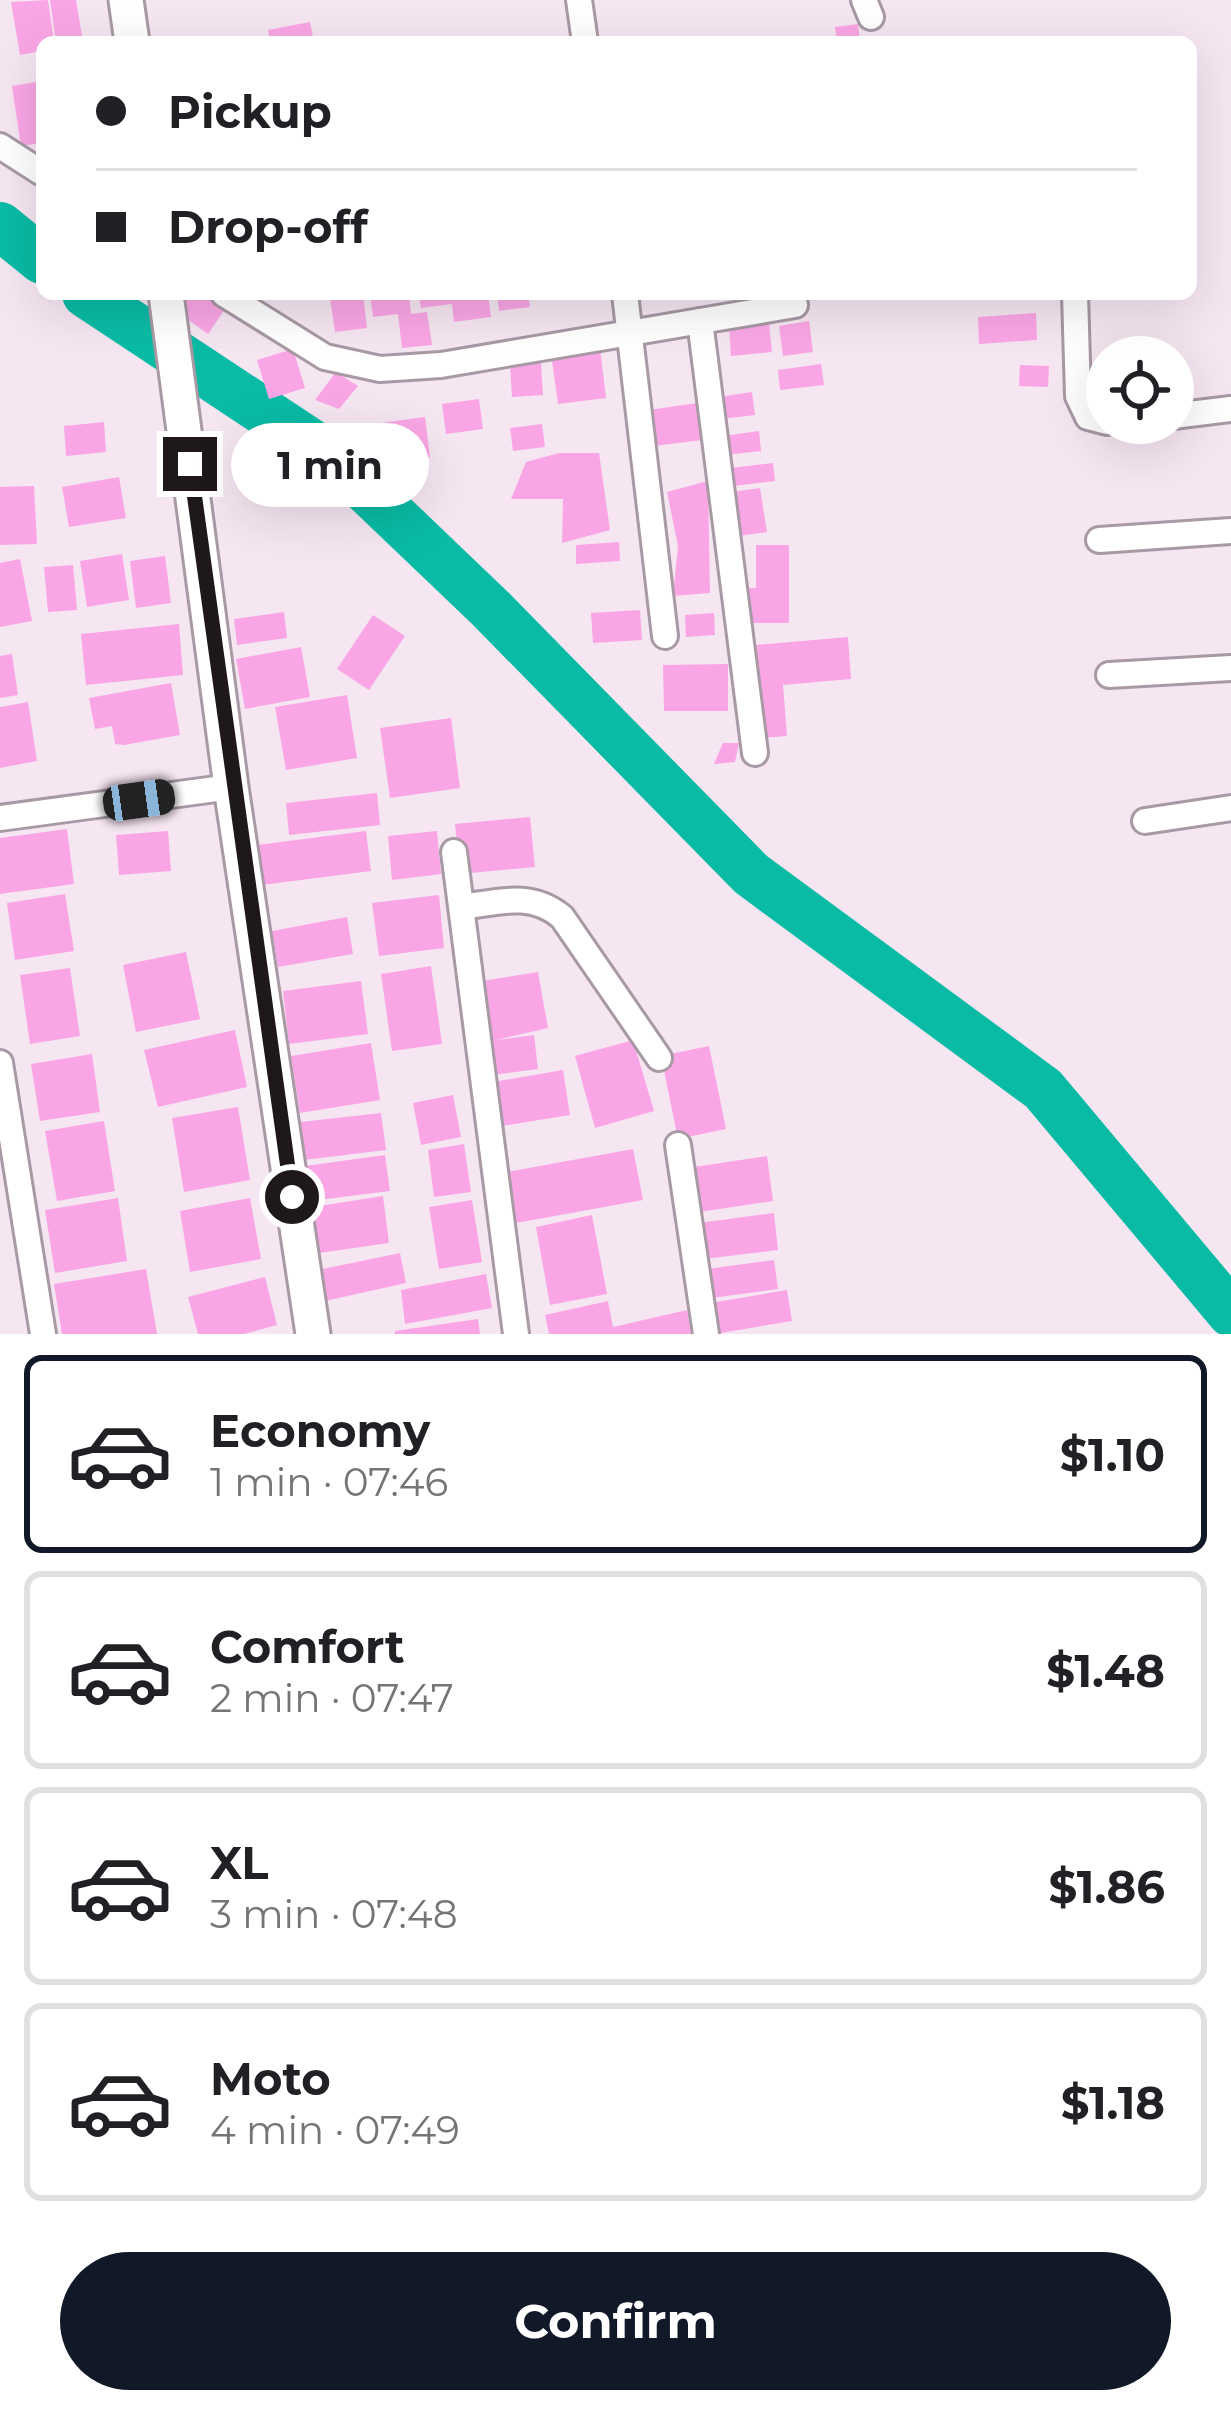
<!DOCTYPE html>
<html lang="en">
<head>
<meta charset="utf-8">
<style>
  body { margin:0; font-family:Montserrat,sans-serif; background:#f2f2f2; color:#202124; height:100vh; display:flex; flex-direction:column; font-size:45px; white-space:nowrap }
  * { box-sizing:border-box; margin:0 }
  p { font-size:39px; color:#757577 }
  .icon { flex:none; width:66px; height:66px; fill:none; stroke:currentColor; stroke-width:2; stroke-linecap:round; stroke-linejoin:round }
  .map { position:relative; height:1334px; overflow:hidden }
  .side { display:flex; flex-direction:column; background:#fff; flex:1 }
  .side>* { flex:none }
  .hud { position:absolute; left:36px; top:36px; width:1161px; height:264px; border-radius:18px; box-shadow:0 12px 48px #0002; display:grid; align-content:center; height:264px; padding:0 60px; background:#fff }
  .tools { position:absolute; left:1086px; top:336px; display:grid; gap:24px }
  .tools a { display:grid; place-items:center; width:108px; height:108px; border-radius:50%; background:#fff; box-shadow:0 12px 48px #0002; font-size:60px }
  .end { position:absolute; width:54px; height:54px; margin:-27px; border:15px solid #1e181c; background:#fff; box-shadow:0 0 0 6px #fff }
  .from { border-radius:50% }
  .bubble { position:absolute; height:84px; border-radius:42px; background:#fff; box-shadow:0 12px 48px #0002; font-size:39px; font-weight:700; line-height:84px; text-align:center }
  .car { position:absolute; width:36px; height:72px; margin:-36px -18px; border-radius:15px; box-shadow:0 0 9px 3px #0007; background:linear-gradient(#222 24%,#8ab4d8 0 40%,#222 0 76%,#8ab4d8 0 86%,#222 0) }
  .hud b { display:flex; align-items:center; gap:42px; height:114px; font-size:45px }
  .hud b+b { border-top:3px solid #e0e0e0 }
  .hud i { width:30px; height:30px; background:#202124 }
  ul { padding:21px 0 0; list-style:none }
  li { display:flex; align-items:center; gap:36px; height:198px; margin:0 24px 18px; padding:0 36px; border:6px solid #e0e0e0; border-radius:18px }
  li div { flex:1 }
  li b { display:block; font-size:45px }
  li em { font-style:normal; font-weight:700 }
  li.on { border-color:#111827 }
  li>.icon { width:108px; height:108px; stroke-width:1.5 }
  .button { display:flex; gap:24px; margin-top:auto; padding:24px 60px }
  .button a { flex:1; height:138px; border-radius:72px; background:#111827; color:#fff; font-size:48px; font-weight:700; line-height:138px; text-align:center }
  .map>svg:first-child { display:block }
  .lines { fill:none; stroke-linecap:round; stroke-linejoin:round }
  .river { stroke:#09bba5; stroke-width:48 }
  .building { fill:#faa6e6 }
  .street-casing { stroke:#a899a4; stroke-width:30 }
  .secondary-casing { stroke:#a899a4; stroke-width:39 }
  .street { stroke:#fff; stroke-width:24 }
  .secondary { stroke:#fff; stroke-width:33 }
  .route { stroke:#1e181c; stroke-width:15 }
</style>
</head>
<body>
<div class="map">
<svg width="1231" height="1334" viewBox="0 0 1231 1334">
  <rect width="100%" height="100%" fill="#f6e6f2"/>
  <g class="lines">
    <g class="river">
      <path d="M 0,226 L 42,260"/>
      <path d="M 86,294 L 331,456 L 490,608 L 751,874 L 1043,1089 L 1231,1313"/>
    </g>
  </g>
  <g class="building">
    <path d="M 48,0 L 54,42 L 42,42 L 42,51 L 20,55 L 11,2 Z"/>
    <path d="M 50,0 L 76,0 L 83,42 L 56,42 Z"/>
    <path d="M 310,22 L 314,42 L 270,42 L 268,30 Z"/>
    <path d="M 858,24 L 860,42 L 837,42 L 835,27 Z"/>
    <path d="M 42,81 L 42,143 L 21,146 L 12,86 Z"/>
    <path d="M 183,294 L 205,294 L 225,309 L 208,334 L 173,309 Z"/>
    <path d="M 363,294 L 367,328 L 335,332 L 330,298 Z"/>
    <path d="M 370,294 L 409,294 L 411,314 L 427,312 L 432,345 L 402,348 L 398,314 L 373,317 Z"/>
    <path d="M 419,294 L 488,294 L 491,317 L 454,322 L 452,304 L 421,308 Z"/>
    <path d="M 497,294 L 528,294 L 530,307 L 499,311 Z"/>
    <path d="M 1036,313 L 1037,340 L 979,344 L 978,317 Z"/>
    <path d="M 809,321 L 813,352 L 783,356 L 779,326 Z"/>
    <path d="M 769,324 L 772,352 L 731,356 L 729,327 Z"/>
    <path d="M 600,348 L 606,398 L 558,404 L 551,354 Z"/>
    <path d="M 293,349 L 305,388 L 269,399 L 257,360 Z"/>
    <path d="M 541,363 L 543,395 L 512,397 L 510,365 Z"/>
    <path d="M 821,364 L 824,385 L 780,390 L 778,370 Z"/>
    <path d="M 1020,365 L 1049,366 L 1048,387 L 1019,386 Z"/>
    <path d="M 336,372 L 358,386 L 339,409 L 315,400 Z"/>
    <path d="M 752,392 L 755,415 L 722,419 L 719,397 Z"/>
    <path d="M 479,399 L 483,429 L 446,434 L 442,404 Z"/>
    <path d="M 697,403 L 702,440 L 654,446 L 649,410 Z"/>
    <path d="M 425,417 L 430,457 L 378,464 L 373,424 Z"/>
    <path d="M 104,422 L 106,452 L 66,456 L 64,426 Z"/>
    <path d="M 542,424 L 545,447 L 513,451 L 510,428 Z"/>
    <path d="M 759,431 L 761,451 L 725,455 L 723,436 Z"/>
    <path d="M 559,453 L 599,453 L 610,530 L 562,543 L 563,499 L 511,499 L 526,462 Z"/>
    <path d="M 773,463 L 775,481 L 734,486 L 731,468 Z"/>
    <path d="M 119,477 L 126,518 L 69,527 L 62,487 Z"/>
    <path d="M 708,481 L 710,593 L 673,596 L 678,546 L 667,492 Z"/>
    <path d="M 34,486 L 37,544 L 0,545 L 0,487 Z"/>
    <path d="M 760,488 L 767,532 L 731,537 L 725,493 Z"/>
    <path d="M 619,542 L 620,561 L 576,564 L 576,545 Z"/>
    <path d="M 756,545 L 789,545 L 789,623 L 741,623 L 741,588 L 756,588 Z"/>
    <path d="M 122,554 L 129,600 L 87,607 L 80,561 Z"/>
    <path d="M 165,556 L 171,603 L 136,608 L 130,561 Z"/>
    <path d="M 20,559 L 32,621 L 0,627 L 0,563 Z"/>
    <path d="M 73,565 L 77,610 L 48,612 L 44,567 Z"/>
    <path d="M 640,610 L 642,640 L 593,643 L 591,613 Z"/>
    <path d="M 284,612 L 287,638 L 237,645 L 234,619 Z"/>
    <path d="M 714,613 L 715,635 L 686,637 L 685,615 Z"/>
    <path d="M 373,615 L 405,636 L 369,690 L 337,669 Z"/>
    <path d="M 179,624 L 183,675 L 86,685 L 81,634 Z"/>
    <path d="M 848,637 L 851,679 L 783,685 L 787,736 L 763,738 L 755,645 Z"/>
    <path d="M 301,647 L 310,697 L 245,709 L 236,659 Z"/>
    <path d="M 12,654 L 18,695 L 0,698 L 0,656 Z"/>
    <path d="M 728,664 L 728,711 L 664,711 L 663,665 Z"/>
    <path d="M 171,683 L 180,735 L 124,745 L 115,744 L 112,726 L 95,729 L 89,698 Z"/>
    <path d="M 347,695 L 357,758 L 286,770 L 275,707 Z"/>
    <path d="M 28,702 L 37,761 L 0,768 L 0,707 Z"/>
    <path d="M 451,718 L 460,788 L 390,798 L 380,728 Z"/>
    <path d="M 723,743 L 739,743 L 735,762 L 714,764 Z"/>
    <path d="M 377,793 L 380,825 L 289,835 L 286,803 Z"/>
    <path d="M 530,817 L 535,867 L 460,874 L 455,824 Z"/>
    <path d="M 67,829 L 74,884 L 0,894 L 0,838 Z"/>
    <path d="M 168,831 L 171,871 L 119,875 L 116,835 Z"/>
    <path d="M 366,831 L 371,871 L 262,885 L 257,845 Z"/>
    <path d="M 437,831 L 441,874 L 392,880 L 388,836 Z"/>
    <path d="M 65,894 L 74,951 L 15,960 L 7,903 Z"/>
    <path d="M 439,895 L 444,948 L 379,956 L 372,903 Z"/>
    <path d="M 347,917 L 353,954 L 278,967 L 272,931 Z"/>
    <path d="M 186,952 L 200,1019 L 136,1032 L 123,965 Z"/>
    <path d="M 431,966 L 442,1044 L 392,1051 L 381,974 Z"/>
    <path d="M 70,968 L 80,1036 L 30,1044 L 20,975 Z"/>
    <path d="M 538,972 L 548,1028 L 496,1040 L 534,1035 L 538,1069 L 492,1075 L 476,982 Z"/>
    <path d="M 361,981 L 368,1034 L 289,1044 L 283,991 Z"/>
    <path d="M 235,1030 L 247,1087 L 158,1107 L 144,1050 Z"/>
    <path d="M 633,1040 L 654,1111 L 595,1128 L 575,1056 Z"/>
    <path d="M 371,1043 L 380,1100 L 300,1113 L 291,1056 Z"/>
    <path d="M 709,1046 L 726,1129 L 678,1139 L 661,1056 Z"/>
    <path d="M 92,1054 L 100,1112 L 40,1121 L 31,1064 Z"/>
    <path d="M 563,1070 L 570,1115 L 501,1126 L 493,1082 Z"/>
    <path d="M 453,1095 L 461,1137 L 421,1145 L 413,1103 Z"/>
    <path d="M 238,1107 L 250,1180 L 184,1192 L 172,1118 Z"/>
    <path d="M 381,1113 L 386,1150 L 304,1160 L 300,1122 Z"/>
    <path d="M 104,1121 L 115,1191 L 57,1201 L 45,1131 Z"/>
    <path d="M 464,1144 L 471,1192 L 434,1197 L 428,1150 Z"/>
    <path d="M 633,1149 L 643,1200 L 516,1223 L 507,1172 Z"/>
    <path d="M 385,1155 L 390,1191 L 310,1201 L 305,1166 Z"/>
    <path d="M 767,1156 L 773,1201 L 693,1213 L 687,1168 Z"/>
    <path d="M 383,1196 L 389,1243 L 319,1253 L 313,1207 Z"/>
    <path d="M 118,1198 L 127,1261 L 55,1273 L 45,1210 Z"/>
    <path d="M 250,1198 L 261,1259 L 190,1272 L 180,1211 Z"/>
    <path d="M 472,1200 L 482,1262 L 439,1269 L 429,1207 Z"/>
    <path d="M 774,1213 L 778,1250 L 696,1260 L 691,1224 Z"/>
    <path d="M 592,1215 L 607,1294 L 550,1305 L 536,1227 Z"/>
    <path d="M 400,1253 L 406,1283 L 325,1301 L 318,1270 Z"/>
    <path d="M 774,1260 L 778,1289 L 704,1299 L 700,1270 Z"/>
    <path d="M 146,1269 L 157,1334 L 62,1334 L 54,1284 Z"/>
    <path d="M 486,1274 L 492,1308 L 405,1324 L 401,1290 Z"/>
    <path d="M 265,1277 L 277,1325 L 244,1334 L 198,1334 L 188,1297 Z"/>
    <path d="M 787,1290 L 792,1321 L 715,1334 L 710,1303 Z"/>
    <path d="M 608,1301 L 613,1327 L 687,1310 L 691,1334 L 549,1334 L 545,1315 Z"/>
    <path d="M 478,1319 L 480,1334 L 395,1334 L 395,1331 Z"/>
  </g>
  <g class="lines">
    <defs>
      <g id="street">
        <path d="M 579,0 L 585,42"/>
        <path d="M 864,0 L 871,17"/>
        <path d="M 0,146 L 42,173"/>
        <path d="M 224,294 L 325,357 L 380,369 L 441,365 L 795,305"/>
        <path d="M 625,294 L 665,636"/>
        <path d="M 1075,294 L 1078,396 L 1088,417 L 1107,422"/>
        <path d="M 700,321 L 755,753"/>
        <path d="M 1173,416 L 1231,409"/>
        <path d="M 1099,540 L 1231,531"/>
        <path d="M 1109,675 L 1231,668"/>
        <path d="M 0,818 L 231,787"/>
        <path d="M 1145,821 L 1231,808"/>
        <path d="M 454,852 L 516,1334"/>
        <path d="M 462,907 C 499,902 531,891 562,917 L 659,1058"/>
        <path d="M 0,1063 L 43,1334"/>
        <path d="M 678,1145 L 706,1334"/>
      </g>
      <g id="secondary">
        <path d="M 126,0 L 132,42"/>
        <path d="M 166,294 L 231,787 L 313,1334"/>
      </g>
    </defs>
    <use href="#street" class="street-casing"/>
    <use href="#secondary" class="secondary-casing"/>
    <use href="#street" class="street"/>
    <use href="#secondary" class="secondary"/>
  </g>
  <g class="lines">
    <path class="route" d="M 190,464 L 292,1197"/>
  </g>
</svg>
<div class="tools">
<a><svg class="icon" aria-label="locate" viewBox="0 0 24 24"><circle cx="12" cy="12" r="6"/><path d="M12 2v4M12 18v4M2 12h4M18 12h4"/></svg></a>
</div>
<i class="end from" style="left:292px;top:1197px"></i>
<i class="end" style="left:190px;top:464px"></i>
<div class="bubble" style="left:231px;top:423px;width:198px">1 min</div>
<i class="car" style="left:139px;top:800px;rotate:82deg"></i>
<div class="hud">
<b><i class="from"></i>Pickup</b>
<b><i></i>Drop-off</b>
</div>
</div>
<section class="side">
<ul>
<li class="on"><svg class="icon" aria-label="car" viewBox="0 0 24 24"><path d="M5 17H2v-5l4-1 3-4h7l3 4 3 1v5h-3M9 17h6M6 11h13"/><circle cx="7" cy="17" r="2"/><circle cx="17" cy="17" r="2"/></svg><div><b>Economy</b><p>1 min · 07:46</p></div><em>$1.10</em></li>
<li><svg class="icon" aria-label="car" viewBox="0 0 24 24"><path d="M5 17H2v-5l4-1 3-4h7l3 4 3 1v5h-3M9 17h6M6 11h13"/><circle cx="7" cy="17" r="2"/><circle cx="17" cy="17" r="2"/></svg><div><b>Comfort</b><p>2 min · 07:47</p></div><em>$1.48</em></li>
<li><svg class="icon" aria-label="car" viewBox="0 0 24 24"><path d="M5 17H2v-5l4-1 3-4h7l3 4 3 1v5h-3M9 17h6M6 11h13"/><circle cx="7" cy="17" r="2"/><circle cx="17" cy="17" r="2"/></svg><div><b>XL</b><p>3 min · 07:48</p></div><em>$1.86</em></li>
<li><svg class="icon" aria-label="car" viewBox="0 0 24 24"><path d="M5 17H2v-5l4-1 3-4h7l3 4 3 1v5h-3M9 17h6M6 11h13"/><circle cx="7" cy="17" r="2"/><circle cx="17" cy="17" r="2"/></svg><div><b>Moto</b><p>4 min · 07:49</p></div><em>$1.18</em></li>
</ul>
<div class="button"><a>Confirm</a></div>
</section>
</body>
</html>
